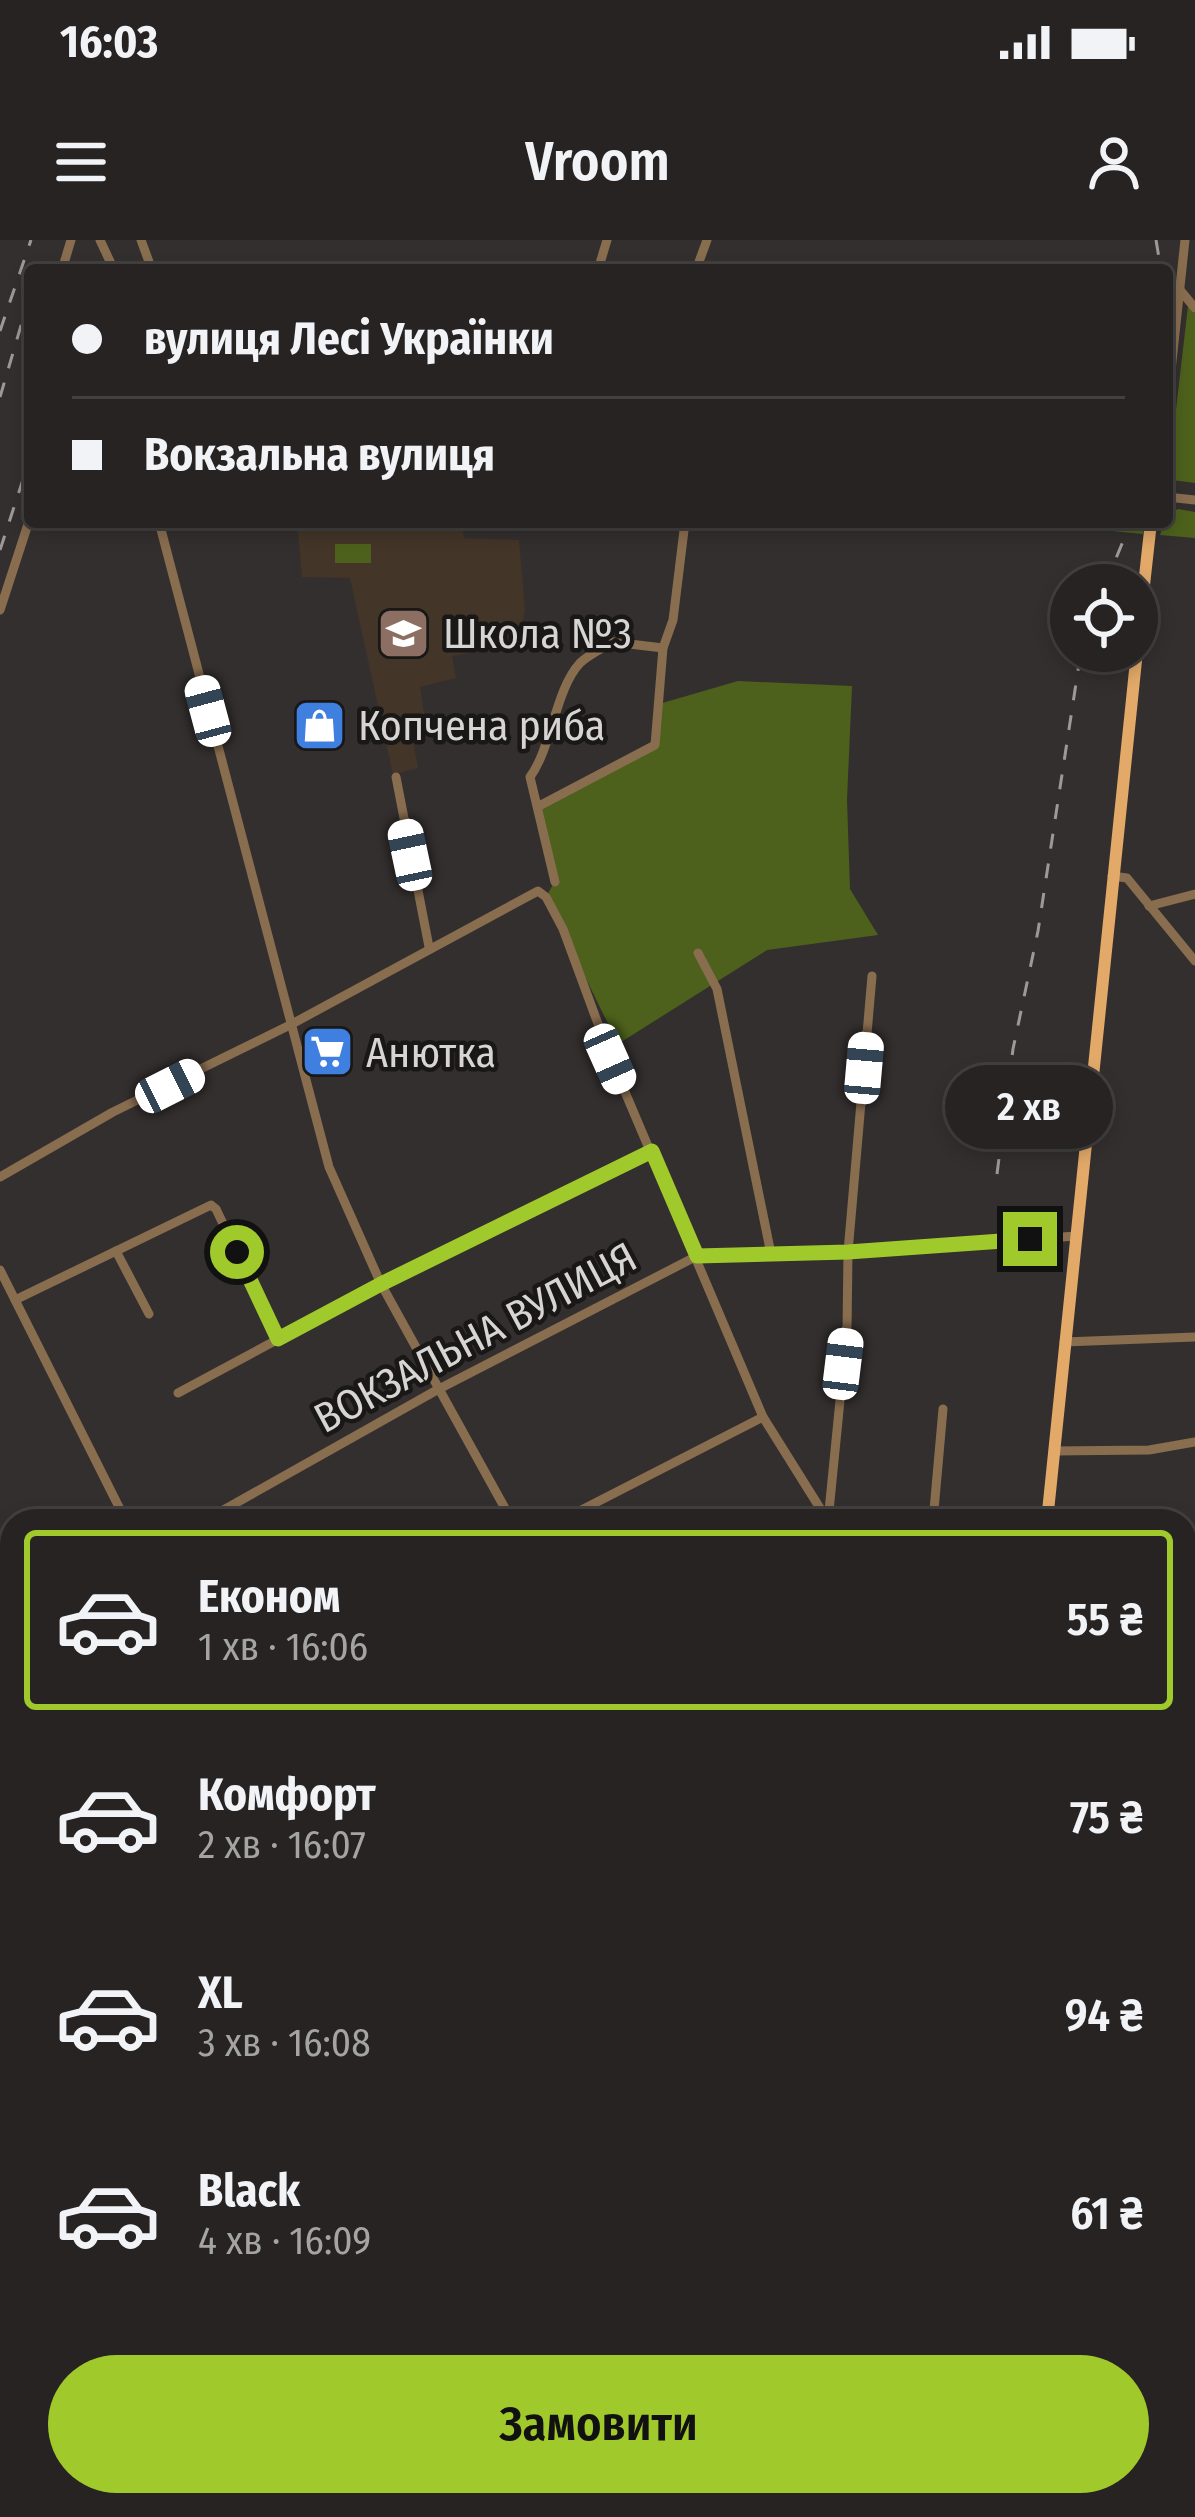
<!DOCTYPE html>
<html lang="uk">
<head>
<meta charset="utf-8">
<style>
  body { margin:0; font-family:"Fira Sans Condensed",sans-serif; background:#2e2b2a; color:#f1f3f6; height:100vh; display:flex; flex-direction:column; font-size:45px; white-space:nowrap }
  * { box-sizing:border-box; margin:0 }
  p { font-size:39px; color:#a4a4a5 }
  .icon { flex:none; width:66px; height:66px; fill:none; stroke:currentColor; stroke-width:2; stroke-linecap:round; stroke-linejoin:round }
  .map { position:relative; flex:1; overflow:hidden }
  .drawer { position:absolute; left:0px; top:1269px; width:1197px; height:1008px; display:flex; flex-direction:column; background:#262322; border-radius:36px 36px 0 0; box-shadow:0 6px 18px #0003,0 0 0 3px #424040 }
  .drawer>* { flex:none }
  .top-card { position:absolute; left:24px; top:24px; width:1149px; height:264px; border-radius:12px; box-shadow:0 6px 18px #0003,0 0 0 3px #424040; display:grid; align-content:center; height:264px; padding:0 48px; background:#262322 }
  .controls { position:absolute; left:1050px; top:324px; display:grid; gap:24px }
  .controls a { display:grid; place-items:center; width:108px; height:108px; border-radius:50%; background:#262322; box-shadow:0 6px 18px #0003,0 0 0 3px #424040; font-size:60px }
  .end { position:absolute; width:54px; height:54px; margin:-27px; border:15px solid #a0c92c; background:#111; box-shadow:0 0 0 6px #111 }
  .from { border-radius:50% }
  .bubble { position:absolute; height:84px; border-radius:42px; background:#262322; box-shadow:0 6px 18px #0003,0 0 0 3px #424040; font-size:39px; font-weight:600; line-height:84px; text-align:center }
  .car { position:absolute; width:36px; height:72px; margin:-36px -18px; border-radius:15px; box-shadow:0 0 9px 3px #0007; background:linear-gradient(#fff 24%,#345 0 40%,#fff 0 76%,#345 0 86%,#fff 0) }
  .top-card b { display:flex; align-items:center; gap:42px; height:114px; font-size:45px }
  .top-card b+b { border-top:3px solid #424040 }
  .top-card i { width:30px; height:30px; background:#f1f3f6 }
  ul { padding:21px 0 0; list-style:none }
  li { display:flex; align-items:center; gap:36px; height:180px; margin:0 24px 18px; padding:0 24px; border:6px solid transparent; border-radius:12px }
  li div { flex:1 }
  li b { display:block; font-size:45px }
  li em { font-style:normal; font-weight:600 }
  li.on { border-color:#a0c92c }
  li>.icon { width:108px; height:108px; stroke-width:1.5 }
  .action { display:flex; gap:24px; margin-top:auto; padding:24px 48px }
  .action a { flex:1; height:138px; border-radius:72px; background:#a0c92c; color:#111; font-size:48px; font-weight:600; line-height:138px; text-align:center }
  .status { display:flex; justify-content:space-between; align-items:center; height:84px; padding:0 60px; background:#262322; direction:ltr }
  .status svg { height:33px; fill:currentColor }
  header { display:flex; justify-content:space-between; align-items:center; height:156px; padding:0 48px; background:#262322; font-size:54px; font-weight:600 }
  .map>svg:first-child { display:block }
  .education { fill:#433528 }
  .green { fill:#4d611c }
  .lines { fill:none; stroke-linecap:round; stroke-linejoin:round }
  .minor { stroke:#896d4f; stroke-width:9 }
  .major { stroke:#e2a969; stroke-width:12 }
  .rail { stroke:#9d9999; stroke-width:3; stroke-dasharray:15 15; stroke-linecap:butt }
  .route { stroke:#a0c92c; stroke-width:15 }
  .labels { text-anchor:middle; stroke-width:9; stroke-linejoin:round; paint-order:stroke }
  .poi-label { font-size:42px; fill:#d7d4d4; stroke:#191817; text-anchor:start }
  .street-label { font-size:42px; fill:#d7d4d4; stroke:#191817 }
</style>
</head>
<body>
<div class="status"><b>16:03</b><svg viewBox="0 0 49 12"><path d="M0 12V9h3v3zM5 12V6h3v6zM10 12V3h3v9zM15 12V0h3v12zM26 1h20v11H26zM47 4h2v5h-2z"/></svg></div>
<header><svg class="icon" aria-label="menu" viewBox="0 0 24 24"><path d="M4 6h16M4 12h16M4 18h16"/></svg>Vroom<svg class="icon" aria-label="person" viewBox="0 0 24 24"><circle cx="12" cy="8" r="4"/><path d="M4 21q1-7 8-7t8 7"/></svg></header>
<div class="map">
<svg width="1195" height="2277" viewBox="0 0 1195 2277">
  <rect width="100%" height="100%" fill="#332f2e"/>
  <path class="education" d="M 297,282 L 461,282 L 464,298 L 519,300 L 525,368 L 521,395 L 509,397 L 509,406 L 452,416 L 456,438 L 420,447 L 425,480 L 410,485 L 418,528 L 393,535 L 350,338 L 302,337 Z"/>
  <g class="green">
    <path d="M 1188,66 L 1195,73 L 1195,243 L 1172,240 L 1169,230 Z"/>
    <path d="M 1178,269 L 1195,272 L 1195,298 L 1160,295 L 1167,275 Z"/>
    <path d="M 1018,282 L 1143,282 L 1143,294 Z"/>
    <rect x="335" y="304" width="36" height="19"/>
    <path d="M 738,441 L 852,446 L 847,560 L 850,649 L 878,695 L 767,710 L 618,804 L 546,657 L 555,641 L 539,566 L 655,505 L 659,464 Z"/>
    <path d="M 1185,1561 L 1195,1572 L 1195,1798 L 1185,1788 Z"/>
    <path d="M 178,2265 L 288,2265 L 294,2273 L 305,2265 L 327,2265 L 334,2277 L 187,2277 Z"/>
  </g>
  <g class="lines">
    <g class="minor">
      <path d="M 100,0 L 114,30"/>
      <path d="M 141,0 L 152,30"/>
      <path d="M 62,30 L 71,0"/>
      <path d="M 598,30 L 607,0"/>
      <path d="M 696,30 L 707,0"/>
      <path d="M 1180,50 L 1195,68"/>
      <path d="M 1167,168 L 1185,0"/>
      <path d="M 1167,257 L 1195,260"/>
      <path d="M 159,282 L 329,927 L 381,1044 L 512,1281"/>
      <path d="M 0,370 L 30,278"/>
      <path d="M 396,537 L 429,707"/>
      <path d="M 539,566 L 655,505 L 663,408 L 673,380 L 685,282"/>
      <path d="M 1112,636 L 1127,638 L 1195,721"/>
      <path d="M 555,642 L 530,537 C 552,507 555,450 580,423 C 588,415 603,408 613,402 L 663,408"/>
      <path d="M 1149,666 L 1195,654"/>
      <path d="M 698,713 L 717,749 L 771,1014"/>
      <path d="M 0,937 L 113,872 L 290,785 L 538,651 L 546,657 L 563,689 L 611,819 L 763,1177 L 828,1281"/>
      <path d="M 116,1011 L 149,1074"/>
      <path d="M 0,1030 L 126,1281"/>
      <path d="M 15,1060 L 211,965 L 216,969 L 278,1099"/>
      <path d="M 1064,1102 L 1195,1097"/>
      <path d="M 178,1153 L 381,1044 L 652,911"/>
      <path d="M 1054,1211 L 1149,1210 L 1195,1202"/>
      <path d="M 204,1281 L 437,1150 L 697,1016 L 848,1012 L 1076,996"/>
      <path d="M 560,1281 L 763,1177"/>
      <path d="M 828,1281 L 847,1090 L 848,1012 L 872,736"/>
      <path d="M 933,1281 L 943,1169"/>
      <path d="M 0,1424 L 12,1418"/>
      <path d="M 1185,1467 L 1195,1462"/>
      <path d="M 0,1666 L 12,1660"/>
      <path d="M 0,1797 L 12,1791"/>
      <path d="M 1185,1797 L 1195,1808"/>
      <path d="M 1185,1850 L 1195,1845"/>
      <path d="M 0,1897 L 12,1891"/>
      <path d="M 1185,1929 L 1195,1925"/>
      <path d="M 0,1997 L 12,1991"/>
      <path d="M 1185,2004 L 1195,2001"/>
      <path d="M 0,2052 L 12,2067"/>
      <path d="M 1185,2104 L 1195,2100"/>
      <path d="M 1185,2160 L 1195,2157"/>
      <path d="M 42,2265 L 62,2277"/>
      <path d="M 158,2265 L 170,2277"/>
      <path d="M 657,2265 L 668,2277 L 688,2265"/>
      <path d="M 1108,2265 L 1115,2277"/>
      <path d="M 2,2277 L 12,2250"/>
      <path d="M 641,2277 L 658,2266"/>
      <path d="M 1176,2277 L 1195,2266"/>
    </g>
    <g class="major">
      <path d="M 1137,408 L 1151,282"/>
      <path d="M 1047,1281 L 1137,411"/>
      <path d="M 1185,1539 L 1195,1551"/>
    </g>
    <g class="rail">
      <path d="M 1156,0 L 1161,30"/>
      <path d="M 0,91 L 31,0"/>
      <path d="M 0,157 L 30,55"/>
      <path d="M 0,310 L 30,218"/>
      <path d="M 1105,345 L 1131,282"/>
      <path d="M 997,934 L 1013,809 L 1038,691 L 1081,411"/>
    </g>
  </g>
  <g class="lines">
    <path class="route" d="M 237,1012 L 278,1099 L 381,1044 L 652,911 L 697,1016 L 848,1012 L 1030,999"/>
  </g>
  <defs>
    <symbol id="school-square" viewBox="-11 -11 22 22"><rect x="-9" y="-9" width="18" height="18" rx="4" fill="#8d6e63" stroke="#191817"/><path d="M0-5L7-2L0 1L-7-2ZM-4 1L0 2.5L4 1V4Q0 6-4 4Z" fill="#fff"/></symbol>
    <symbol id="shop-square" viewBox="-11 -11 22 22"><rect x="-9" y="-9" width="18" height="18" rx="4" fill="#3f7fe0" stroke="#191817"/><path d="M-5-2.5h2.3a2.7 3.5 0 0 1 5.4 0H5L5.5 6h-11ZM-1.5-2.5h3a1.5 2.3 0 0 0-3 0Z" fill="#fff"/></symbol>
    <symbol id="supermarket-square" viewBox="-11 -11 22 22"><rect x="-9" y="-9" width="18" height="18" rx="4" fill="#3f7fe0" stroke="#191817"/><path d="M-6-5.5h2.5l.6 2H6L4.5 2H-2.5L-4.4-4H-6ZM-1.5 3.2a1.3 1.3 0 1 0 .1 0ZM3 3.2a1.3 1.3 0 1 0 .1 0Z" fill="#fff"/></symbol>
  </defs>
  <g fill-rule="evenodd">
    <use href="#school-square" x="374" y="364" width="59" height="59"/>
    <use href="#shop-square" x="290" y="456" width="59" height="59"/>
    <use href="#supermarket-square" x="298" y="782" width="59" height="59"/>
  </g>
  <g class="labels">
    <g class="poi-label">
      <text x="443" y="408">Школа №3</text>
      <text x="358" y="500">Копчена риба</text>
      <text x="366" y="827">Анютка</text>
    </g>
    <g class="street-label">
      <text transform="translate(475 1097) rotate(-28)" y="15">ВОКЗАЛЬНА ВУЛИЦЯ</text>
    </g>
  </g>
</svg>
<div class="controls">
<a><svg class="icon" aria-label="locate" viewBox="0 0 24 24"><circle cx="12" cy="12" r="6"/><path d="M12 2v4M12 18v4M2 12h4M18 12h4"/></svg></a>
</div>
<i class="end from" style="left:237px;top:1012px"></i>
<i class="end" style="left:1030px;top:999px"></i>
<div class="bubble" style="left:945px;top:825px;width:168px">2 хв</div>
<i class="car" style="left:208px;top:471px;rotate:345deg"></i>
<i class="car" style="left:410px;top:615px;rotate:348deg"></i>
<i class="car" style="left:610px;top:819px;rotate:156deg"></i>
<i class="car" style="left:864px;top:828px;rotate:5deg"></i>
<i class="car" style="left:170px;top:846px;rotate:63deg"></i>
<i class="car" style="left:843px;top:1124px;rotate:7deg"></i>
<div class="top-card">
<b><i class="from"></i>вулиця Лесі Українки</b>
<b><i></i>Вокзальна вулиця</b>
</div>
<section class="drawer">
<ul>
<li class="on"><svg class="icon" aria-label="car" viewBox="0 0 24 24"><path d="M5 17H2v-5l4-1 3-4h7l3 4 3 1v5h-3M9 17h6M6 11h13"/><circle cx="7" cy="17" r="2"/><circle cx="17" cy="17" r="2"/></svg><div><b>Економ</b><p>1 хв · 16:06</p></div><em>55 ₴</em></li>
<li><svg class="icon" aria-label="car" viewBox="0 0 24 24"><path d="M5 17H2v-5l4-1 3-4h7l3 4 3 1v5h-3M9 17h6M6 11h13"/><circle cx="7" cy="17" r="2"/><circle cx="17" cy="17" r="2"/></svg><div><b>Комфорт</b><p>2 хв · 16:07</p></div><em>75 ₴</em></li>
<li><svg class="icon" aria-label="car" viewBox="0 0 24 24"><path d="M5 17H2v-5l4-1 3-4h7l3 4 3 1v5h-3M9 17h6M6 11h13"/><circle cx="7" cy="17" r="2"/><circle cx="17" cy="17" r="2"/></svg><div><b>XL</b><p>3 хв · 16:08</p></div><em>94 ₴</em></li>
<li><svg class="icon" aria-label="car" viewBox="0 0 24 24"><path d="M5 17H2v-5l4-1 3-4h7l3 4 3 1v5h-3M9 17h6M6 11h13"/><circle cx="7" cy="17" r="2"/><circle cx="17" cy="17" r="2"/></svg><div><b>Black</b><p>4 хв · 16:09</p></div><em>61 ₴</em></li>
</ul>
<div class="action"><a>Замовити</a></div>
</section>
</div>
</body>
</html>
